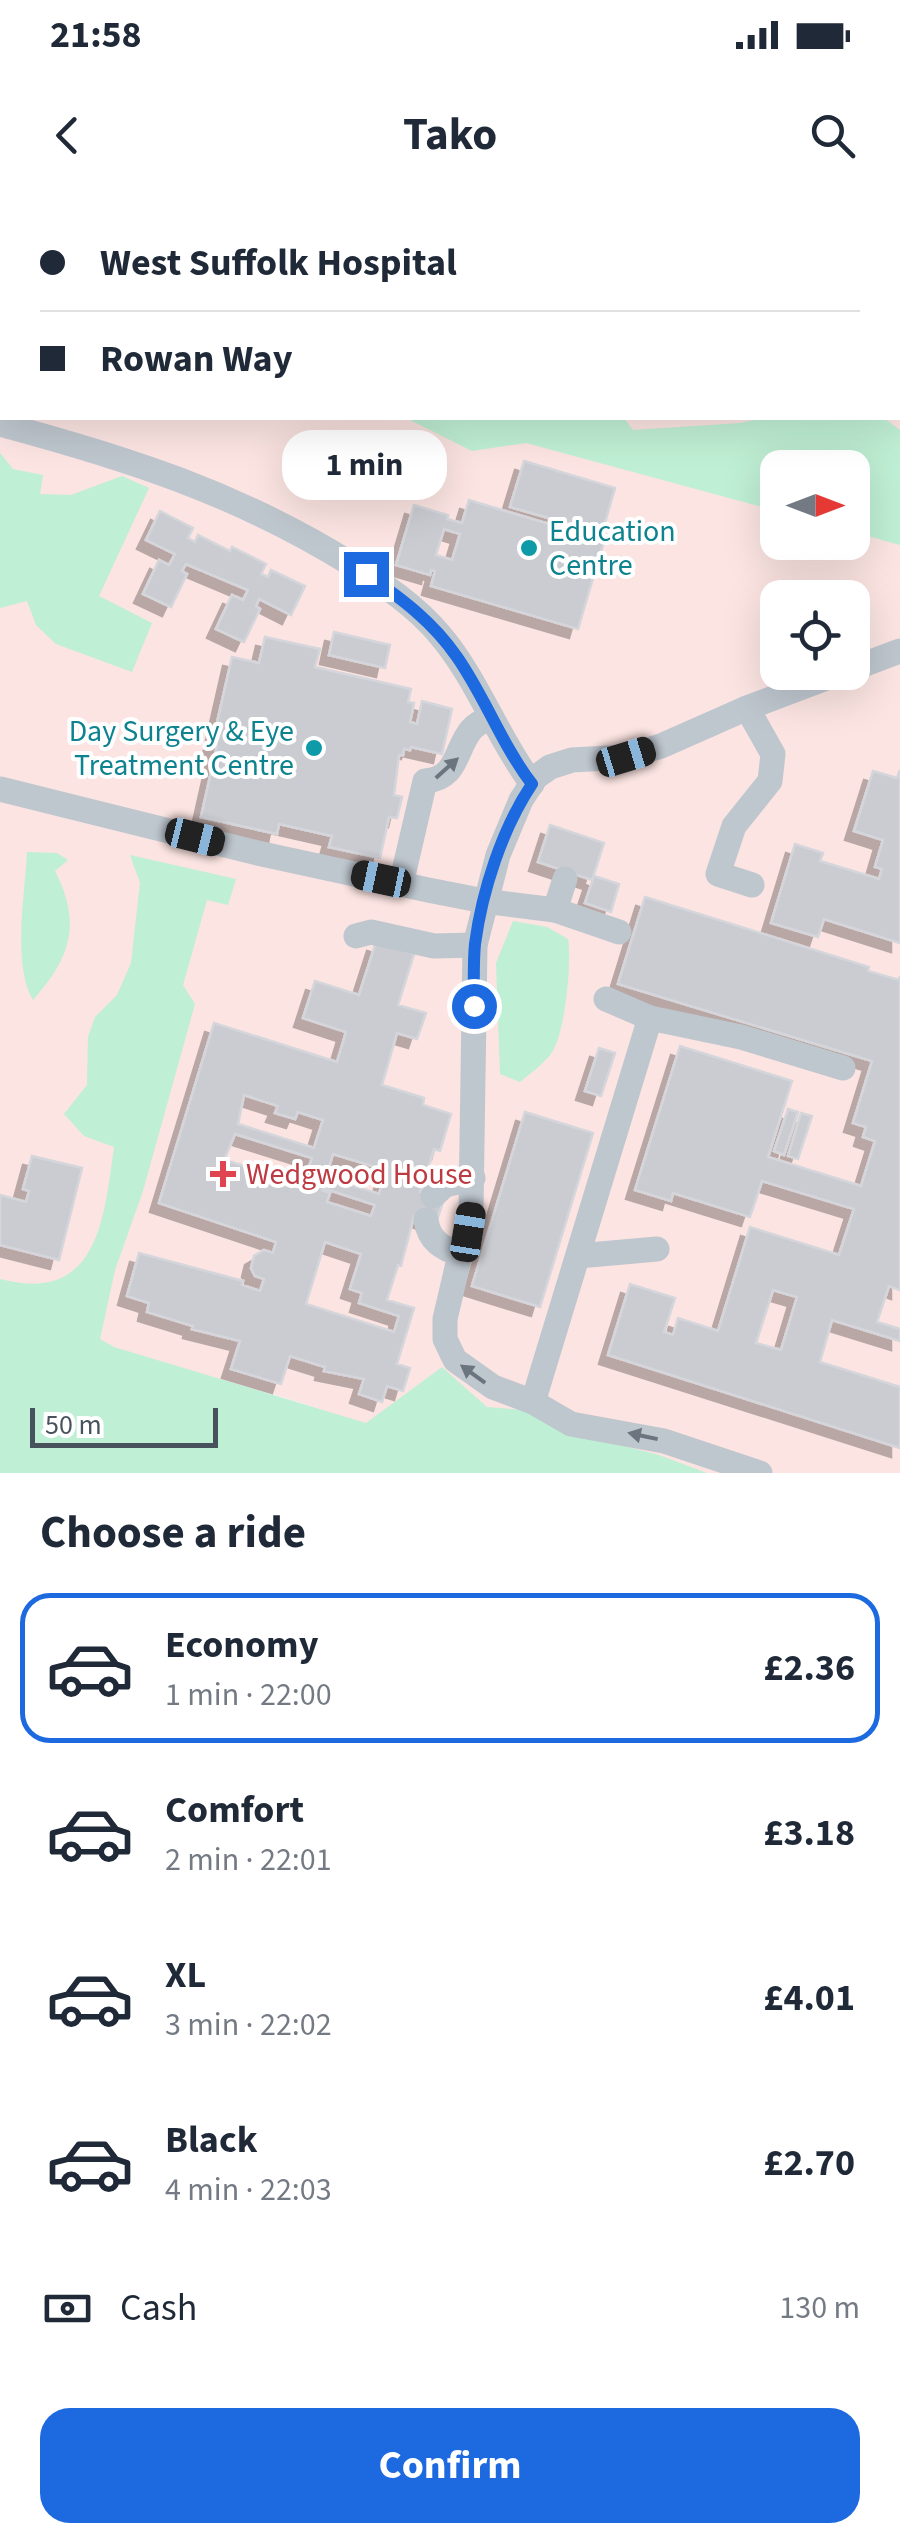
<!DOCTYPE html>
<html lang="en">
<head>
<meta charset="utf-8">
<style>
  body { margin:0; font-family:"Source Sans 3",sans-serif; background:#f6f6f7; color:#1f2937; height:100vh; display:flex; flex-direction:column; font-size:38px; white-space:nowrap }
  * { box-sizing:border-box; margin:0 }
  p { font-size:32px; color:#747a83 }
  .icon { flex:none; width:55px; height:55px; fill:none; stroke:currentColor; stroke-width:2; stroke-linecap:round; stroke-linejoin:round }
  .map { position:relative; height:1273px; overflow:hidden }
  .side { display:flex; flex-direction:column; background:#fff; flex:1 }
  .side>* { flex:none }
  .hud { position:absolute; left:0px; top:0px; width:900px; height:220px; box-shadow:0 10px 40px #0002; display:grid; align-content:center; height:220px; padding:0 40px; background:#fff }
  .needle { width:65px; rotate:90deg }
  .fabs { position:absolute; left:760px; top:250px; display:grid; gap:20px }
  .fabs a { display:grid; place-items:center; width:110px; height:110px; border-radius:20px; background:#fff; box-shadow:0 10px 40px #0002; font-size:50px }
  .scale { position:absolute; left:30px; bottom:25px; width:188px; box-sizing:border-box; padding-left:10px; border:5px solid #48525d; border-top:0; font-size:28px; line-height:35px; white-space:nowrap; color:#48525d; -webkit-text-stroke:8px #fff; paint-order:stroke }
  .end { position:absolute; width:45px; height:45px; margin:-22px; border:12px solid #1c69e0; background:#fff; box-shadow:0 0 0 5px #fff }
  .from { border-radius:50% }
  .bubble { position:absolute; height:70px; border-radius:30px; background:#fff; box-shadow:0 10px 40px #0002; font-size:32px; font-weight:700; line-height:70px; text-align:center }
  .car { position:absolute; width:30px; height:60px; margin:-30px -15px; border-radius:12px; box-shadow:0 0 8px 2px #0007; background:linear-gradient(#222 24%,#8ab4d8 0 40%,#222 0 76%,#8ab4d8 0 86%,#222 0) }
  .hud b { display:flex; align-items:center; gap:35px; height:95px; font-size:38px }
  .hud b+b { border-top:2px solid #e0e1e3 }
  .hud i { width:25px; height:25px; background:#1f2937 }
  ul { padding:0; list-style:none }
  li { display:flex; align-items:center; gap:30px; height:150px; margin:0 20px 15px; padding:0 20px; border:5px solid transparent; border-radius:30px }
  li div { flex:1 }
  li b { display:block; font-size:38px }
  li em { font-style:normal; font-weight:700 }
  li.on { border-color:#1c69e0 }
  li>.icon { width:90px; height:90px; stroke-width:1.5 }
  h2 { padding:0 40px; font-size:45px; line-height:120px }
  .pay { display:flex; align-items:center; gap:25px; height:110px; padding:0 40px; font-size:38px }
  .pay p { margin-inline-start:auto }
  .action { display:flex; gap:20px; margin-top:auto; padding:20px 40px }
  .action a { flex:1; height:115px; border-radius:30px; background:#1c69e0; color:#fff; font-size:40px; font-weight:700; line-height:115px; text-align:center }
  .status { display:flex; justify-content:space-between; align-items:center; height:70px; padding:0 50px; background:#fff; direction:ltr }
  .status svg { height:28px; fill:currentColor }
  header { display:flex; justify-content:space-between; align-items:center; height:130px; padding:0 40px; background:#fff; font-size:45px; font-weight:700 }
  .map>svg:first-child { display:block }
  .medical { fill:#fbe4e1; fill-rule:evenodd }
  .green { fill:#bfefd4 }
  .building { fill:#caccd2; stroke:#d4d6db; stroke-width:2.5; fill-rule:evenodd; filter:url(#shadow) }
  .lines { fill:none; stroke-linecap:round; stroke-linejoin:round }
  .minor { stroke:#bec6ce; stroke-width:25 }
  .oneway { fill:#6b757f }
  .route { stroke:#1c69e0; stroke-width:12 }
  .culture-dot { fill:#0f9aa8; stroke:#fff; stroke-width:4 }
  .health-dot { fill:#e0444e; stroke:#fff; stroke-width:4 }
  .labels { text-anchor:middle; stroke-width:8; stroke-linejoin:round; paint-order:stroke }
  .culture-label { font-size:30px; fill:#0d838f; stroke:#fff; text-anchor:start }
  .health-label { font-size:30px; fill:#be3a42; stroke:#fff; text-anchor:start }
</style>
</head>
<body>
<div class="status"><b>21:58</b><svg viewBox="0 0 49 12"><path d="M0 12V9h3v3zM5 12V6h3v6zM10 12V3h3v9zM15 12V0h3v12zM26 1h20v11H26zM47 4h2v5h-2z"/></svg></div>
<header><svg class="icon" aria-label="back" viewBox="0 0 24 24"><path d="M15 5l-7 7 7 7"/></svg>Tako<svg class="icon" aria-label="search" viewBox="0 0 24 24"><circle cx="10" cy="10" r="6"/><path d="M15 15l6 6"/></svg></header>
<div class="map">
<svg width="900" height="1273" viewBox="0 0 900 1273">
  <defs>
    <filter id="shadow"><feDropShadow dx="-9" dy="9" stdDeviation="0" flood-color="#0004"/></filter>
  </defs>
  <rect width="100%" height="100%" fill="#f2f0f0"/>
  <path class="medical" d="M 0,0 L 474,2 L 2,2 L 2,218 L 898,218 L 898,2 L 734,0 L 900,0 L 900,1273 L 509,1273 L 290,1199 L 0,1116 ZM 778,268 L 852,268 L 852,342 L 778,342 ZM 778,398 L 852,398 L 852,472 L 778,472 Z"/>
  <g class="green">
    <path d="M 489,0 L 900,0 L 900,54 L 898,2 L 487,2 Z"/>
    <path d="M 406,218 L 624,218 L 633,230 L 740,223 L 764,218 L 884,218 L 900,230 L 900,345 L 853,332 L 852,268 L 778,268 L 777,311 L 526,243 L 472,251 Z"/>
    <path d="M 0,253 L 13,269 L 43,275 L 40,294 L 71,295 L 122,276 L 149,288 L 99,396 L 152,423 L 132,472 L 56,444 L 36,425 L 27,401 L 0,408 Z"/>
    <path d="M 27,652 L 57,653 L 68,660 L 55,671 C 82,724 71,757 33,800 C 12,765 25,694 27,652 Z"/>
    <path d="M 130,655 L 236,679 L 228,705 L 207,700 L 183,785 L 195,804 L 143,991 L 115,1070 L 100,1139 L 114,1147 L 366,1223 L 442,1167 L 487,1207 L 525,1210 L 570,1232 L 659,1255 L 707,1273 L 0,1273 L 0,1079 C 98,1105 104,1019 114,947 L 84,936 L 64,914 L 87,885 L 88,837 L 95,817 L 117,795 L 131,763 L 140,683 Z"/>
    <path d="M 513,721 L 547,727 L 568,739 C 572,762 565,838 550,855 C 542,865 530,874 520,882 L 500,874 L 496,763 Z"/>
  </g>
  <g class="building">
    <path d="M 524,261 L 615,288 L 602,333 L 582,327 L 580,334 L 604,341 L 578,429 L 431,386 L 435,371 L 431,370 L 430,375 L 396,365 L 414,305 L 448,315 L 447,319 L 462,323 L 469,300 L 572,331 L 573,325 L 510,307 ZM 444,329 L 460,334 L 452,360 L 436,355 Z"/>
    <path d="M 160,311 L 193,328 L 188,338 L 195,342 L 198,335 L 230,351 L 232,347 L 266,364 L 261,374 L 268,377 L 271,370 L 305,386 L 291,415 L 259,399 L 256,406 L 260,409 L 244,442 L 216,429 L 232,395 L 243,400 L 248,390 L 186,364 L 182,371 L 187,374 L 171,407 L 143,394 L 159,360 L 169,365 L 175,354 L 146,340 Z"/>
    <path d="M 334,432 L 390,445 L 385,468 L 329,455 Z"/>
    <path d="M 265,437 L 320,449 L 315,467 L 411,489 L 408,502 L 414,503 L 410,522 L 417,524 L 422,501 L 452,509 L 442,554 L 411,547 L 410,550 L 404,549 L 403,555 L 399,555 L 394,595 L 402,597 L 397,618 L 389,617 L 380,658 L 329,647 L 332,636 L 279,624 L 277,634 L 201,617 L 217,546 L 212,545 L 232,457 L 259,463 Z"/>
    <path d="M 900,570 L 900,743 L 824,719 L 818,737 L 771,723 L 795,644 L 823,653 L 820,661 L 879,679 L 882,669 L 875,667 L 883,640 L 854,631 L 873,571 L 897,578 Z"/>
    <path d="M 550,625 L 604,643 L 592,680 L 538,662 Z"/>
    <path d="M 594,676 L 619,684 L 611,712 L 585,703 Z"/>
    <path d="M 645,697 L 869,767 L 868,771 L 899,780 L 900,776 L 900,1090 L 889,1086 L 877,1122 L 900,1129 L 900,1141 L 832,1120 L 820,1162 L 900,1187 L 900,1248 L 608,1155 L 630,1084 L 675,1098 L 664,1132 L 673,1135 L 678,1118 L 718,1131 L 750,1027 L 839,1055 L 854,1009 L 762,981 L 750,1017 L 673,993 L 671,1001 L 635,990 L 680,846 L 792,881 L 768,957 L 861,986 L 875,941 L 863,937 L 866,927 L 853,923 L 872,861 L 618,784 ZM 773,1090 L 797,1097 L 781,1150 L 756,1143 Z"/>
    <path d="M 376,742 L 414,754 L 398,805 L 426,813 L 417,839 L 397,833 L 382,885 L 424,898 L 423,905 L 451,914 L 440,951 L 434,949 L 420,992 L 444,999 L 436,1023 L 414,1016 L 401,1066 L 398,1065 L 387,1100 L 414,1108 L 397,1164 L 410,1168 L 403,1191 L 387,1186 L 382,1202 L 359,1194 L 364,1179 L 324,1171 L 325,1167 L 290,1156 L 281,1184 L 231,1169 L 240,1141 L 192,1129 L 193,1126 L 147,1112 L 149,1103 L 127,1096 L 139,1053 L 243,1081 L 242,1085 L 260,1091 L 264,1079 L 255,1076 L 251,1068 L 254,1056 L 264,1050 L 273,1053 L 276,1042 L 159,1003 L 214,823 L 337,862 L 346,832 L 303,818 L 315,781 L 359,795 ZM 244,895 L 278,906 L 275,913 L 295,919 L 298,912 L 323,920 L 314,948 L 238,924 ZM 235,934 L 312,958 L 303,985 L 278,977 L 280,971 L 259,964 L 258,970 L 224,960 ZM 333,954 L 386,970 L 379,994 L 326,977 ZM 323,988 L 375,1005 L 371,1016 L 327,1002 L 330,993 L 322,990 ZM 325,1042 L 361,1054 L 350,1089 L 362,1093 L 359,1103 L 399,1116 L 394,1132 L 306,1104 Z"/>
    <path d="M 599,848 L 615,853 L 601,896 L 585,891 Z"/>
    <path d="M 788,909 L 798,912 L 784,955 L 774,951 Z"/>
    <path d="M 525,912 L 593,933 L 540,1107 L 472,1086 Z"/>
    <path d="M 801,913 L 812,916 L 798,959 L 788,956 Z"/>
    <path d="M 32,956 L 82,968 L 59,1060 L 0,1045 L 0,995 L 26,1002 L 29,991 L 23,989 Z"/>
  </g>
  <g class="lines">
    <g class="minor">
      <path d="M 0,224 C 127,258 239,294 351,364 C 383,384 416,406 440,435 C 478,480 497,537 532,584"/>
      <path d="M 852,469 L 900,451"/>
      <path d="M 747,508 L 773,554 L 770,581 L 734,626 L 718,674 L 752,685"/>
      <path d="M 0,589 L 262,654 L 428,690 L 484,701 L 555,710 L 619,732"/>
      <path d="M 401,684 L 425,581 C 458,579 455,549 471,530 C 476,524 484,520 491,517"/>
      <path d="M 555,710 L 565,679"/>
      <path d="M 356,736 L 371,732 L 434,746 L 475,745"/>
      <path d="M 606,799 L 650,818 L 741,837 L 843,868"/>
      <path d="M 433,996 L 445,985 L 473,978"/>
      <path d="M 426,1020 C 429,1041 442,1048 461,1055"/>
      <path d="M 578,1056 L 657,1049"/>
      <path d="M 533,1202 L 650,818"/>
      <path d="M 760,1273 L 664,1241 L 571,1224 L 533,1202 L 493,1187 L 455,1160 L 445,1139 L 445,1119 L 471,1008 L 475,745 L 498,655 L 521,600 L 536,577 L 550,567 L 572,560 L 626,557 L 661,546 L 747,508 L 842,472"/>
    </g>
  </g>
  <defs><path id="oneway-solid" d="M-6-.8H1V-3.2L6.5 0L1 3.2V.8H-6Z" transform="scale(2.5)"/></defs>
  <g class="oneway">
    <use href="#oneway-solid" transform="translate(447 568) rotate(-42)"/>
    <use href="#oneway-solid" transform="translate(473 1174) rotate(-144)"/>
    <use href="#oneway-solid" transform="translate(643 1236) rotate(-168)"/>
  </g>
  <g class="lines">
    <path class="route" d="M 366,374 C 401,398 433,422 457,457 C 485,497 502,545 532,584 C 502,629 482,691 475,744 C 473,765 474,786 474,806"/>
  </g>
  <g class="culture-dot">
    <circle cx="529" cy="348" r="10"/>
    <circle cx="314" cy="548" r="10"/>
  </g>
  <path class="health-dot" d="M218 959h10v10h10v10h-10v10h-10v-10h-10v-10h10z"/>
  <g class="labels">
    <g class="culture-label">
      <text x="549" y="341">Education<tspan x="549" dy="34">Centre</tspan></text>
      <text x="294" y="541" text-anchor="end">Day Surgery &amp; Eye<tspan x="294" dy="34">Treatment Centre</tspan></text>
    </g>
    <g class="health-label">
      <text x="246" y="984">Wedgwood House</text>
    </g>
  </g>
</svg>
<div class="fabs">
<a><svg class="needle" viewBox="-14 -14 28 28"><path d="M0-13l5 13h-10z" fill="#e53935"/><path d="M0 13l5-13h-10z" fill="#747a83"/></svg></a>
<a><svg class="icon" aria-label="locate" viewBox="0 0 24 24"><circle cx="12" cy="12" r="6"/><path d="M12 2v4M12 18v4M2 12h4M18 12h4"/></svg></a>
</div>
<div class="scale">50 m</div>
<i class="end from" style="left:474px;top:806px"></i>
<i class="end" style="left:366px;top:374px"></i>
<div class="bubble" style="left:282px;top:230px;width:165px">1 min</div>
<i class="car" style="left:626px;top:557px;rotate:73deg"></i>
<i class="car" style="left:195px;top:637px;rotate:104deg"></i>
<i class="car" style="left:381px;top:679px;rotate:282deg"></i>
<i class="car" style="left:468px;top:1032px;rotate:9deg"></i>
<div class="hud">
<b><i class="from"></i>West Suffolk Hospital</b>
<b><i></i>Rowan Way</b>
</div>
</div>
<section class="side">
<h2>Choose a ride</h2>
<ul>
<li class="on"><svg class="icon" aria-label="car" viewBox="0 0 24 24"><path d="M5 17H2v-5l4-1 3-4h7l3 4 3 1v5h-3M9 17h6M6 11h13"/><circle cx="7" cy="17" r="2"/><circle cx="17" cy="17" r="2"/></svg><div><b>Economy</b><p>1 min · 22:00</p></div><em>£2.36</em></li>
<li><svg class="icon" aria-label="car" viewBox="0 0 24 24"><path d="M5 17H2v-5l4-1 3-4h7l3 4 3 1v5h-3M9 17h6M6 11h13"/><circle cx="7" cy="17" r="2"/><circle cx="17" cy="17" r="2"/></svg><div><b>Comfort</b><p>2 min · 22:01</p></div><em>£3.18</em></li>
<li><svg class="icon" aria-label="car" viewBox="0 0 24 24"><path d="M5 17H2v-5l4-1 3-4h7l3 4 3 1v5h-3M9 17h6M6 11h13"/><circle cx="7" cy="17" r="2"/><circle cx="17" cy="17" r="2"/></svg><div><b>XL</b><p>3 min · 22:02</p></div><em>£4.01</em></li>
<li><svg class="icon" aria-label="car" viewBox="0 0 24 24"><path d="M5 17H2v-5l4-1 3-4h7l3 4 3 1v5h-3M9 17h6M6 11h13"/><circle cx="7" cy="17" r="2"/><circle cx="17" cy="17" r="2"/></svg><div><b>Black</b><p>4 min · 22:03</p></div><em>£2.70</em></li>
</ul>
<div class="pay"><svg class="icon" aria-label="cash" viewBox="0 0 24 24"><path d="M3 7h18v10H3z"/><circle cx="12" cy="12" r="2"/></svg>Cash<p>130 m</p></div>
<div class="action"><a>Confirm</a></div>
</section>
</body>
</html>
